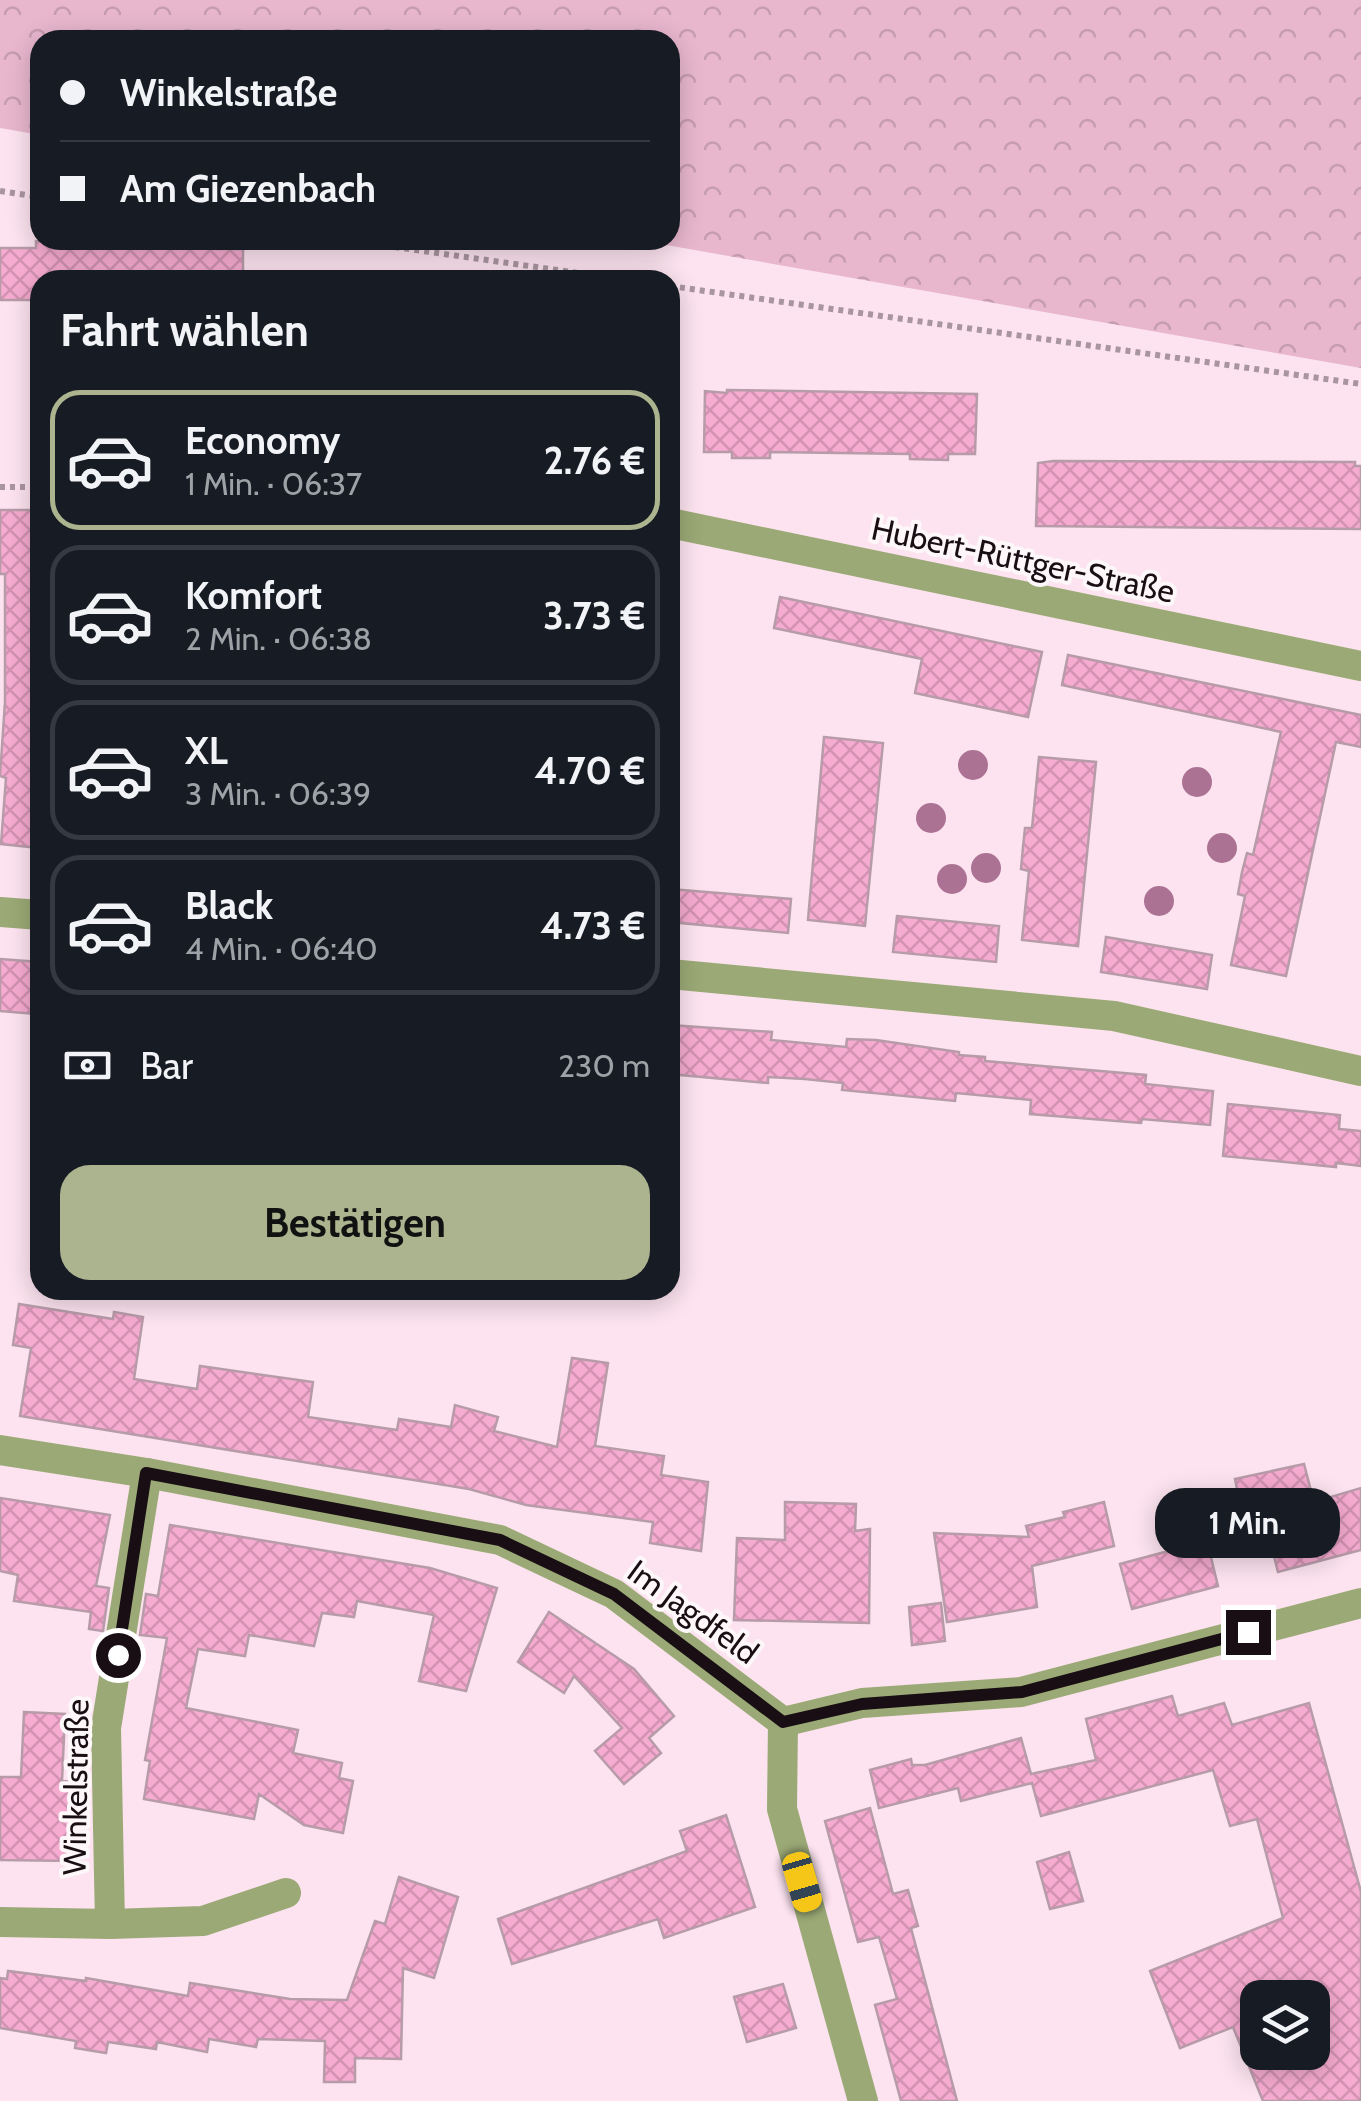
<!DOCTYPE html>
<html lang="de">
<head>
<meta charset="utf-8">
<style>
  body { margin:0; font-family:Cabin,sans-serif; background:#20242c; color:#f1f3f6; height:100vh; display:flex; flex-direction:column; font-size:38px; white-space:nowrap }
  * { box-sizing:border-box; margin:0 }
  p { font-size:32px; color:#9ea1a6 }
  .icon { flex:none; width:55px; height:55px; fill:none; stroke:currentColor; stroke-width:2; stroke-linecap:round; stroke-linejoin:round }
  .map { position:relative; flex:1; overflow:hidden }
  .side { position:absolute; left:30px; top:270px; width:650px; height:1030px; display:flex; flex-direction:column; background:#171b24; border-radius:30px; box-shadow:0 5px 25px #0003 }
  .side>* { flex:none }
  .banner { position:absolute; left:30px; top:30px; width:650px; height:220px; border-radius:30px; box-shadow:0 5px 25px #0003; display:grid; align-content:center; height:220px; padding:0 30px; background:#171b24 }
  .controls { position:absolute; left:1240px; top:1980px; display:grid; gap:20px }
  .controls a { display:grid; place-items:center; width:90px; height:90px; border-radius:20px; background:#171b24; box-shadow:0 5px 25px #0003; font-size:50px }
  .end { position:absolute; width:45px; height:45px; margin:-22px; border:12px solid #190e13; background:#fff; box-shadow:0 0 0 5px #fff }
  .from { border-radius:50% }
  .bubble { position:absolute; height:70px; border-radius:30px; background:#171b24; box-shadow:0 5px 25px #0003; font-size:32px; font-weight:700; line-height:70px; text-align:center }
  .car { position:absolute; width:30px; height:60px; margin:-30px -15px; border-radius:12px; box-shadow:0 0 8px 2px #0007; background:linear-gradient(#f5c518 24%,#345 0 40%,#f5c518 0 76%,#345 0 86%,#f5c518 0) }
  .banner b { display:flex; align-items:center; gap:35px; height:95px; font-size:38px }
  .banner b+b { border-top:2px solid #363941 }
  .banner i { width:25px; height:25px; background:#f1f3f6 }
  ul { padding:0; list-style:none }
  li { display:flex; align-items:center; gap:30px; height:140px; margin:0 20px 15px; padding:0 10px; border:5px solid #363941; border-radius:30px }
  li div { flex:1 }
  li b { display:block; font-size:38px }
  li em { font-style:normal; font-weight:700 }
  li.selected { border-color:#acb48f }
  li>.icon { width:90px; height:90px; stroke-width:1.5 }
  h2 { padding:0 30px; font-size:45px; line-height:120px }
  .pay { display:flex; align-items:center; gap:25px; height:110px; padding:0 30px; font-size:38px }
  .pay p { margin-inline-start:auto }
  .button { display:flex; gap:20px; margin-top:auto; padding:20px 30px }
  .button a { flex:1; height:115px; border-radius:30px; background:#acb48f; color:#111; font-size:40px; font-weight:700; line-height:115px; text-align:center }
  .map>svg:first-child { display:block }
  .forest { fill:url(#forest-crowns) }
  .building { fill:url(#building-cross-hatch); stroke:#b89ba9; stroke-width:2.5; fill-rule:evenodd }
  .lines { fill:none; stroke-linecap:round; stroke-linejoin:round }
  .path { stroke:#a9959f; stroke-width:6; stroke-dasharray:5 5; stroke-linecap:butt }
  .minor { stroke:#9ba976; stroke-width:30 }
  .tree { fill:#ac7294 }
  .route { stroke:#190e13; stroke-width:12 }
  .labels { text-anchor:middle; stroke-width:8; stroke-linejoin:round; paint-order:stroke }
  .street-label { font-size:32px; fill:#190e13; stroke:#fdf7f9 }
</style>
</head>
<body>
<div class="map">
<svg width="1361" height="2101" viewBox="0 0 1361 2101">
  <defs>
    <pattern id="forest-crowns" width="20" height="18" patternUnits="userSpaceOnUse" patternTransform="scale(2.5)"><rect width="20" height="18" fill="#e8b7ce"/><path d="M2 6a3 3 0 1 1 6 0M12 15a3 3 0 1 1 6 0" fill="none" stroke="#c69cb0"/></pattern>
    <pattern id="building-cross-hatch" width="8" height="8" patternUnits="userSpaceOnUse" patternTransform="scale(2.5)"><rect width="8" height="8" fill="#f6abd0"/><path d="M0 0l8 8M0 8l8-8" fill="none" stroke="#d292b2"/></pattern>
  </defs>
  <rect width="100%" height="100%" fill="#fce3ef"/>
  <path class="forest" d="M 0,0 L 1361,0 L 1361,368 L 638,240 L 670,240 L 670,40 L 40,40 L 40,135 L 0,128 Z"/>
  <g class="building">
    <path d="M 36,241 L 105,241 L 105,248 L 218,246 L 218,249 L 243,249 L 243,280 L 40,280 L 40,300 L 0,300 L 0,248 L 36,248 Z"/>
    <path d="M 727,390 L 977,394 L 975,454 L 948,454 L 948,460 L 910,459 L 910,454 L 770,452 L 770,458 L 732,458 L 732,452 L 704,452 L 705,391 L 727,393 Z"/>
    <path d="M 1053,461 L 1355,462 L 1355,466 L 1361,466 L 1361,529 L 1036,526 L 1038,463 Z"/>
    <path d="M 0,510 L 40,510 L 40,848 L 1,844 L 6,778 L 0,776 L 5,702 L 5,574 L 0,574 Z"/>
    <path d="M 780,597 L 1042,652 L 1028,717 L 915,693 L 922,659 L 774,628 Z"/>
    <path d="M 1068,655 L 1361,715 L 1361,747 L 1336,742 L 1286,976 L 1231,965 L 1245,896 L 1238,894 L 1242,872 L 1247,853 L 1253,855 L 1281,732 L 1062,685 Z"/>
    <path d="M 824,737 L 883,743 L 865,926 L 808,920 Z"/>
    <path d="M 1039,757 L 1096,762 L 1078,946 L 1022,940 L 1029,871 L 1021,869 L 1023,847 L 1025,828 L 1032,828 Z"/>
    <path d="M 670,889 L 791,899 L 788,933 L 670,922 Z"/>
    <path d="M 897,916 L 999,926 L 996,962 L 893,952 Z"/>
    <path d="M 1106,937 L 1212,955 L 1207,989 L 1101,972 Z"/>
    <path d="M 0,959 L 39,962 L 35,1014 L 0,1011 Z"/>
    <path d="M 670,1025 L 772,1032 L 771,1040 L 846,1047 L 847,1039 L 876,1040 L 959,1052 L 959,1055 L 985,1057 L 985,1061 L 1146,1075 L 1145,1084 L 1213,1091 L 1210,1125 L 1142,1119 L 1141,1123 L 1030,1114 L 1031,1100 L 956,1093 L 955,1101 L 842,1090 L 843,1083 L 805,1079 L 768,1077 L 768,1083 L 670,1074 Z"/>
    <path d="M 1228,1104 L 1340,1115 L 1339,1129 L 1361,1131 L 1361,1166 L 1336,1163 L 1336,1167 L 1223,1156 Z"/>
    <path d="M 19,1304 L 113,1319 L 114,1312 L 143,1317 L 134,1379 L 197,1389 L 200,1366 L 313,1382 L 308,1417 L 397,1430 L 399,1419 L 451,1427 L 455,1405 L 498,1417 L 494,1431 L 557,1447 L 572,1358 L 608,1363 L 595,1446 L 664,1456 L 661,1475 L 708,1482 L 701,1551 L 650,1543 L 653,1522 L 526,1505 L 469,1489 L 20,1416 L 31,1348 L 13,1345 Z"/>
    <path d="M 1304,1464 L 1314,1502 L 1361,1488 L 1361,1550 L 1278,1572 L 1266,1525 L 1207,1541 L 1218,1586 L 1132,1609 L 1120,1564 L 1206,1541 L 1196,1504 L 1238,1494 L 1235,1479 Z"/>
    <path d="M 0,1498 L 110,1515 L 96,1586 L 109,1588 L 103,1631 L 89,1629 L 91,1612 L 14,1601 L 18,1575 L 0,1571 Z"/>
    <path d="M 785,1502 L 856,1504 L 855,1531 L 870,1529 L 869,1623 L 734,1620 L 737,1538 L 785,1540 Z"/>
    <path d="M 1104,1502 L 1114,1546 L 1032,1566 L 1037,1607 L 947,1622 L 934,1533 L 1029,1537 L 1026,1526 L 1065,1517 L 1063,1512 Z"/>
    <path d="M 170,1525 L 430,1568 L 497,1588 L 466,1691 L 419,1681 L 434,1615 L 357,1601 L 354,1617 L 322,1613 L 314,1646 L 249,1635 L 245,1656 L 198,1649 L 186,1708 L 298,1730 L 293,1753 L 342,1763 L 339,1778 L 353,1781 L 343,1833 L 304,1825 L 259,1794 L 254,1819 L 144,1799 L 150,1761 L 145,1760 L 167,1638 L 140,1635 L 146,1594 L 158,1596 Z"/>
    <path d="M 941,1603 L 945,1641 L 912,1645 L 909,1607 Z"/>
    <path d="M 549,1612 L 634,1669 L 674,1716 L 649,1738 L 661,1753 L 624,1784 L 595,1751 L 622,1728 L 574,1676 L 564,1693 L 518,1662 Z"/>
    <path d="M 1172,1696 L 1178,1716 L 1224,1703 L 1232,1725 L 1309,1703 L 1361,1892 L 1361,2101 L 1263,2101 L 1233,2027 L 1180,2048 L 1150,1971 L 1283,1918 L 1257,1819 L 1230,1826 L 1213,1770 L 1041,1816 L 1032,1783 L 961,1801 L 958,1788 L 879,1808 L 870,1770 L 911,1759 L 912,1765 L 925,1765 L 1021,1738 L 1031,1774 L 1096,1760 L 1086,1719 ZM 1258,1998 L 1312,1998 L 1312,2052 L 1258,2052 Z"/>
    <path d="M 24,1712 L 65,1714 L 62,1781 L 74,1782 L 73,1861 L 0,1860 L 0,1777 L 21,1777 Z"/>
    <path d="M 870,1808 L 893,1894 L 908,1890 L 918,1926 L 911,1928 L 957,2101 L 901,2101 L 875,2005 L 897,1999 L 879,1937 L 858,1942 L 825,1821 Z"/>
    <path d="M 726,1815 L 755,1907 L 664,1938 L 658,1919 L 512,1964 L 498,1919 L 687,1851 L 680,1831 Z"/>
    <path d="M 1069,1852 L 1083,1901 L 1050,1909 L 1037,1862 Z"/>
    <path d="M 399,1877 L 458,1897 L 434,1978 L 403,1968 L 401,2059 L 355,2058 L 355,2082 L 324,2082 L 325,2041 L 258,2039 L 256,2047 L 209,2039 L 207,2052 L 157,2042 L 156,2049 L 108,2042 L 106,2053 L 75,2048 L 76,2041 L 0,2028 L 0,1978 L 7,1979 L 8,1971 L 86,1981 L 86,1978 L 188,1996 L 190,1983 L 290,1999 L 347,2000 L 375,1921 L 385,1924 Z"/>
    <path d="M 783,1984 L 796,2028 L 747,2042 L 734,1997 Z"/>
  </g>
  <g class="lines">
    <g class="path">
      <path d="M 0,191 L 40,197"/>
      <path d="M 345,240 L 628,280"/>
      <path d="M 670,286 L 1361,384"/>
      <path d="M 0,487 L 40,487"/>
    </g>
    <g class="minor">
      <path d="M 670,523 L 1361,666"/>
      <path d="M 0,912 L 40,915"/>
      <path d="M 670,974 L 1114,1016 L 1361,1071"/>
      <path d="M 0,1450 L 147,1473 L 500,1540 L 614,1594 L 783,1722 L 782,1809 L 863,2101"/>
      <path d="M 783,1722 L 862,1703 L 1021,1692 L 1361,1603"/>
      <path d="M 0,1922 L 110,1924 L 106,1728 L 147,1473"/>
      <path d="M 110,1924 L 203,1921 L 286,1893"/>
    </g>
  </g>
  <g class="tree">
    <circle cx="973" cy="765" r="15"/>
    <circle cx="1197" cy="782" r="15"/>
    <circle cx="931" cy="818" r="15"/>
    <circle cx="1222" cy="848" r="15"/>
    <circle cx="986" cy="868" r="15"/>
    <circle cx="952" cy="879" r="15"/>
    <circle cx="1159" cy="901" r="15"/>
  </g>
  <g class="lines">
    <path class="route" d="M 118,1655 L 146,1473 L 500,1540 L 614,1594 L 783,1722 L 862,1704 L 1022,1692 L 1248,1632"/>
  </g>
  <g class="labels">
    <g class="street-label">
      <text transform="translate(1023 560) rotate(12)" y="11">Hubert-Rüttger-Straße</text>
      <text transform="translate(693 1612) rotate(36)" y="11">Im Jagdfeld</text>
      <text transform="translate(76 1787) rotate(-89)" y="11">Winkelstraße</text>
    </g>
  </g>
</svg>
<div class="controls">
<a><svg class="icon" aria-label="layers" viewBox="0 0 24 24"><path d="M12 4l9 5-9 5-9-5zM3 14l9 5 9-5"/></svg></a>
</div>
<i class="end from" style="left:118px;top:1655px"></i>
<i class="end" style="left:1248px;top:1632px"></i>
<div class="bubble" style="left:1155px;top:1488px;width:185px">1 Min.</div>
<i class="car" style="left:802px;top:1882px;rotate:164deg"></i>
<div class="banner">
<b><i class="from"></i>Winkelstraße</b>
<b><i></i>Am Giezenbach</b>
</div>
<section class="side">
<h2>Fahrt wählen</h2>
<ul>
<li class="selected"><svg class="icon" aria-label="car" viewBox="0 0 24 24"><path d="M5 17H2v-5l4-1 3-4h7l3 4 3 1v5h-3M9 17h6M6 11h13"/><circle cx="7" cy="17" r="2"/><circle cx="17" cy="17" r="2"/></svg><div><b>Economy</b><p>1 Min. · 06:37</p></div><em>2.76 €</em></li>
<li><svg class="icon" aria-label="car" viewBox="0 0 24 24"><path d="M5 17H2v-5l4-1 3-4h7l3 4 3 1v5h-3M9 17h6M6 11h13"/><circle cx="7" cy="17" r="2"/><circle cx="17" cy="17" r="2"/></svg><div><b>Komfort</b><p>2 Min. · 06:38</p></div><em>3.73 €</em></li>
<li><svg class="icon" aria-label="car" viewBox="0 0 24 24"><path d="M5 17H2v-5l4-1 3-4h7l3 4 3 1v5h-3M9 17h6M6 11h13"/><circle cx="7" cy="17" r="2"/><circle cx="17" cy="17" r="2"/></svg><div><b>XL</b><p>3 Min. · 06:39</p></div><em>4.70 €</em></li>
<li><svg class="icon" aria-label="car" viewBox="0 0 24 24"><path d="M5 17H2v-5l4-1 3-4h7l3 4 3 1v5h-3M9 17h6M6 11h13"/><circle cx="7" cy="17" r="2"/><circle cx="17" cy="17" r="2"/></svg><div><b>Black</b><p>4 Min. · 06:40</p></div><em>4.73 €</em></li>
</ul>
<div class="pay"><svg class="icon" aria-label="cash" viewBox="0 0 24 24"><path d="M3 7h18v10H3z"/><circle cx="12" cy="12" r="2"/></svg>Bar<p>230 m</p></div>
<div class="button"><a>Bestätigen</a></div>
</section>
</div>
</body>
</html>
